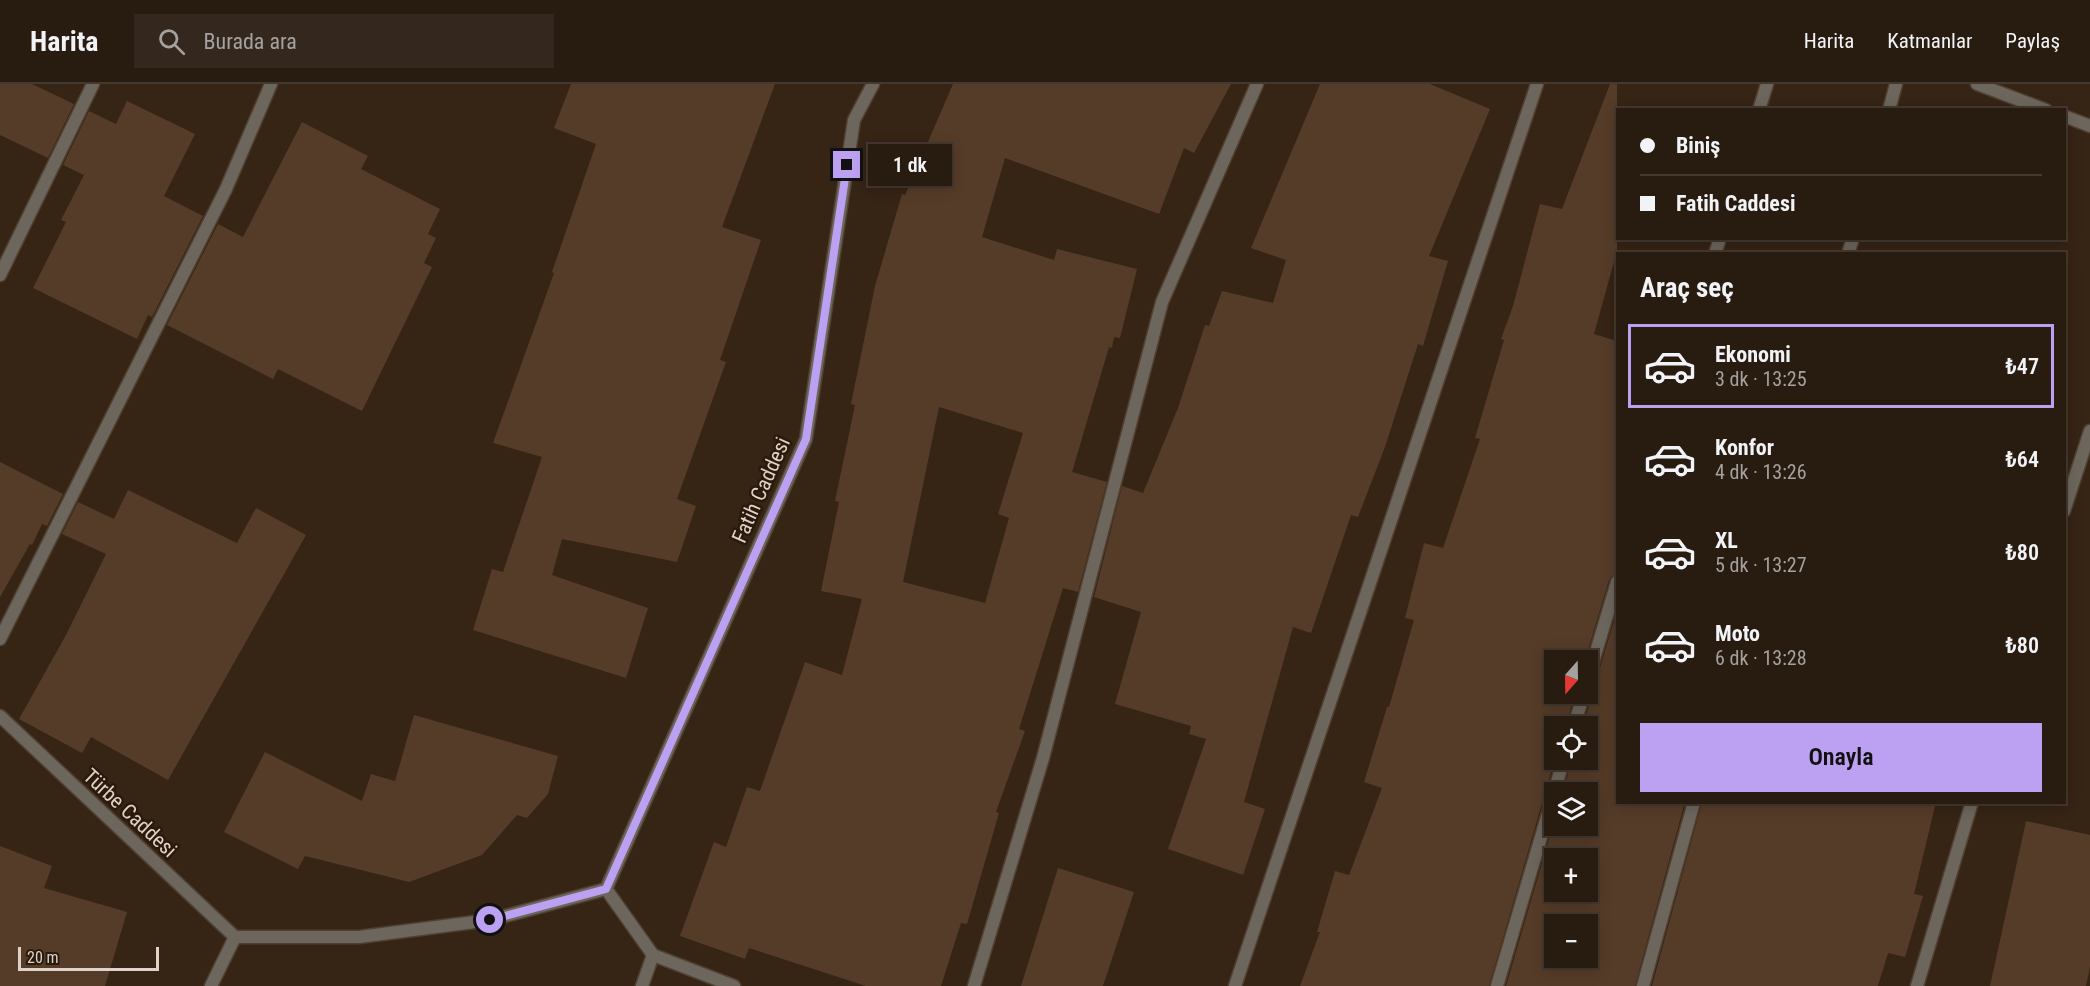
<!DOCTYPE html>
<html lang="tr">
<head>
<meta charset="utf-8">
<style>
  body { margin:0; font-family:"Roboto Condensed",sans-serif; background:#34281e; color:#f1f3f6; height:100vh; display:flex; flex-direction:column; font-size:22px; white-space:nowrap }
  * { box-sizing:border-box; margin:0 }
  p { font-size:20px; color:#a5a19f }
  .icon { flex:none; width:33px; height:33px; fill:none; stroke:currentColor; stroke-width:2; stroke-linecap:round; stroke-linejoin:round }
  .map { position:relative; flex:1; overflow:hidden }
  .sheet { position:absolute; left:1616px; top:168px; width:450px; height:552px; display:flex; flex-direction:column; background:#281b10; border-radius:0px; box-shadow:0 3px 15px #0003,0 0 0 2px #443930 }
  .sheet>* { flex:none }
  .banner { position:absolute; left:1616px; top:24px; width:450px; height:132px; border-radius:0px; box-shadow:0 3px 15px #0003,0 0 0 2px #443930; display:grid; align-content:center; height:132px; padding:0 24px; background:#281b10 }
  .needle { width:39px; rotate:200deg }
  .controls { position:absolute; left:1544px; top:566px; display:grid; gap:12px }
  .controls a { display:grid; place-items:center; width:54px; height:54px; border-radius:0px; background:#281b10; box-shadow:0 3px 15px #0003,0 0 0 2px #443930; font-size:30px }
  .scale { position:absolute; left:18px; bottom:15px; width:141px; box-sizing:border-box; padding-left:6px; border:3px solid #ded2c9; border-top:0; font-size:16px; line-height:21px; white-space:nowrap; color:#ded2c9; -webkit-text-stroke:4px #2b1a0c; paint-order:stroke }
  .end { position:absolute; width:27px; height:27px; margin:-14px; border:8px solid #bca0f2; background:#111; box-shadow:0 0 0 3px #111 }
  .from { border-radius:50% }
  .bubble { position:absolute; height:42px; border-radius:0px; background:#281b10; box-shadow:0 3px 15px #0003,0 0 0 2px #443930; font-size:20px; font-weight:600; line-height:42px; text-align:center }
  .banner b { display:flex; align-items:center; gap:21px; height:57px; font-size:22px }
  .banner b+b { border-top:2px solid #443930 }
  .banner i { width:15px; height:15px; background:#f1f3f6 }
  ul { padding:0; list-style:none }
  li { display:flex; align-items:center; gap:18px; height:84px; margin:0 12px 9px; padding:0 12px; border:3px solid transparent; border-radius:0px }
  li div { flex:1 }
  li b { display:block; font-size:22px }
  li em { font-style:normal; font-weight:600 }
  li.on { border-color:#bca0f2 }
  li>.icon { width:54px; height:54px; stroke-width:1.5 }
  h2 { padding:0 24px; font-size:27px; line-height:72px }
  .button { display:flex; gap:12px; margin-top:auto; padding:12px 24px }
  .button a { flex:1; height:69px; border-radius:0px; background:#bca0f2; color:#111; font-size:24px; font-weight:600; line-height:69px; text-align:center }
  header { display:flex; align-items:center; gap:36px; box-sizing:border-box; height:84px; padding:0 30px; background:#281b10; border-bottom:2px solid #443930 }
  header strong { font-size:28px }
  nav { display:flex; gap:33px; margin-inline-start:auto; font-size:21px }
  .search { width:420px; height:54px; background:#34281e; display:flex; align-items:center; gap:15px; box-sizing:border-box; padding:0 21px; border-radius:0px; color:#a5a19f; font-size:22px }
  .map>svg:first-child { display:block }
  .building { fill:#553c28; fill-rule:evenodd }
  .lines { fill:none; stroke-linecap:round; stroke-linejoin:round }
  .minor-casing { stroke:#514032; stroke-width:15 }
  .minor { stroke:#6d665d; stroke-width:12 }
  .route { stroke:#bca0f2; stroke-width:8 }
  .labels { text-anchor:middle; stroke-width:5; stroke-linejoin:round; paint-order:stroke }
  .street-label { font-size:21px; fill:#ded2c9; stroke:#2b1a0c }
</style>
</head>
<body>
<header>
<strong>Harita</strong>
<div class="search"><svg class="icon" aria-label="search" viewBox="0 0 24 24"><circle cx="10" cy="10" r="6"/><path d="M15 15l6 6"/></svg>Burada ara</div>
<nav><a>Harita</a><a>Katmanlar</a><a>Paylaş</a></nav>
</header>
<div class="map">
<svg width="2090" height="902" viewBox="0 0 2090 902">
  <rect width="100%" height="100%" fill="#362415"/>
  <g class="building">
    <path d="M 0,0 L 32,0 L 74,20 L 48,74 L 0,51 Z"/>
    <path d="M 571,0 L 775,0 L 722,143 L 761,156 L 720,276 L 726,278 L 677,415 L 696,422 L 677,478 L 562,455 L 552,491 L 648,524 L 626,594 L 473,546 L 492,485 L 503,488 L 542,373 L 493,359 L 554,189 L 552,188 L 596,60 L 554,44 Z"/>
    <path d="M 953,0 L 1231,0 L 1194,69 L 1184,64 L 1159,130 L 1005,74 L 982,153 L 1054,176 L 1057,165 L 1137,185 L 1120,254 L 1114,253 L 1112,264 L 1109,263 L 1072,388 L 1107,398 L 1078,508 L 1063,504 L 1019,645 L 1025,647 L 996,728 L 999,729 L 967,840 L 961,839 L 941,902 L 866,902 L 749,864 L 745,875 L 680,852 L 714,758 L 726,763 L 747,703 L 760,707 L 805,578 L 842,591 L 862,515 L 821,507 L 839,418 L 835,417 L 855,321 L 851,320 L 875,202 L 902,110 L 905,111 ZM 939,323 L 1023,349 L 998,430 L 1009,434 L 985,519 L 903,498 Z"/>
    <path d="M 1320,0 L 1430,0 L 1490,25 L 1429,172 L 1448,177 L 1423,262 L 1418,260 L 1385,363 L 1358,433 L 1351,431 L 1311,549 L 1293,543 L 1244,718 L 1265,725 L 1243,791 L 1168,765 L 1206,655 L 1189,650 L 1191,642 L 1115,620 L 1141,528 L 1094,513 L 1122,402 L 1143,409 L 1178,324 L 1205,241 L 1209,242 L 1222,207 L 1273,219 L 1286,176 L 1251,164 Z"/>
    <path d="M 1610,0 L 1617,0 L 1617,167 L 1594,250 L 1617,257 L 1617,490 L 1612,492 L 1609,496 L 1585,576 L 1554,576 L 1554,609 L 1575,609 L 1566,642 L 1554,642 L 1555,675 L 1489,902 L 1300,902 L 1320,848 L 1317,848 L 1335,787 L 1349,791 L 1382,704 L 1364,698 L 1387,623 L 1389,623 L 1414,536 L 1405,534 L 1424,459 L 1443,464 L 1480,355 L 1475,354 L 1504,256 L 1501,255 L 1513,222 L 1540,120 L 1562,125 Z"/>
    <path d="M 127,17 L 195,50 L 164,112 L 203,132 L 152,233 L 148,231 L 137,255 L 33,204 L 66,138 L 61,136 L 84,91 L 63,81 L 89,27 L 116,40 Z"/>
    <path d="M 302,38 L 368,72 L 361,85 L 440,125 L 428,150 L 436,154 L 424,179 L 432,183 L 362,327 L 278,285 L 273,295 L 167,241 L 218,140 L 243,153 Z"/>
    <path d="M 0,378 L 63,410 L 47,442 L 42,440 L 32,461 L 30,460 L 0,513 Z"/>
    <path d="M 128,406 L 237,459 L 256,424 L 306,451 L 168,696 L 91,653 L 82,669 L 19,635 L 66,551 L 106,470 L 62,450 L 78,418 L 114,435 Z"/>
    <path d="M 1617,527 L 1617,718 L 1685,718 L 1635,902 L 1506,902 L 1554,738 L 1554,741 L 1587,741 L 1587,708 L 1563,708 L 1572,675 L 1587,675 L 1587,642 L 1583,642 L 1592,611 L 1591,605 L 1595,600 ZM 1554,774 L 1587,774 L 1587,807 L 1554,807 ZM 1554,840 L 1587,840 L 1587,873 L 1554,873 Z"/>
    <path d="M 414,631 L 558,672 L 548,710 L 527,734 L 517,731 L 482,771 L 409,798 L 305,772 L 298,785 L 224,748 L 265,668 L 362,717 L 371,690 L 395,697 Z"/>
    <path d="M 1702,718 L 1936,718 L 1914,810 L 1923,812 L 1905,873 L 1888,869 L 1878,902 L 1652,902 Z"/>
    <path d="M 2026,737 L 2090,751 L 2090,883 L 2086,902 L 1990,902 Z"/>
    <path d="M 0,762 L 52,782 L 44,804 L 127,828 L 105,902 L 0,902 Z"/>
    <path d="M 1058,784 L 1134,808 L 1103,902 L 1021,902 Z"/>
  </g>
  <g class="lines">
    <defs>
      <g id="minor">
        <path d="M 1977,0 L 2046,26"/>
        <path d="M 1759,26 L 1767,0"/>
        <path d="M 1889,26 L 1896,0"/>
        <path d="M 2064,32 L 2090,42"/>
        <path d="M 1715,170 L 1720,154"/>
        <path d="M 1848,170 L 1853,154"/>
        <path d="M 0,191 L 93,0"/>
        <path d="M 2064,427 L 2090,347"/>
        <path d="M 0,555 L 226,105 L 271,0"/>
        <path d="M 1587,598 L 1617,498"/>
        <path d="M 0,632 L 235,853"/>
        <path d="M 1574,642 L 1584,609"/>
        <path d="M 1554,708 L 1564,675"/>
        <path d="M 606,805 L 806,355 L 854,36 L 873,0"/>
        <path d="M 606,805 L 653,871 L 734,902"/>
        <path d="M 235,853 L 359,853 L 490,836 L 606,805"/>
        <path d="M 211,902 L 235,853"/>
        <path d="M 642,902 L 653,871"/>
        <path d="M 974,902 L 1043,674 L 1162,218 L 1257,0"/>
        <path d="M 1235,902 L 1537,0"/>
        <path d="M 1497,902 L 1554,709"/>
        <path d="M 1643,902 L 1694,718"/>
        <path d="M 1917,902 L 1972,718"/>
      </g>
    </defs>
    <use href="#minor" class="minor-casing"/>
    <use href="#minor" class="minor"/>
  </g>
  <g class="lines">
    <path class="route" d="M 490,836 L 606,805 L 806,355 L 847,81"/>
  </g>
  <g class="labels">
    <g class="street-label">
      <text transform="translate(761 406) rotate(-66)" y="7">Fatih Caddesi</text>
      <text transform="translate(130 729) rotate(43)" y="7">Türbe Caddesi</text>
    </g>
  </g>
</svg>
<div class="controls">
<a><svg class="needle" viewBox="-14 -14 28 28"><path d="M0-13l5 13h-10z" fill="#e53935"/><path d="M0 13l5-13h-10z" fill="#a5a19f"/></svg></a>
<a><svg class="icon" aria-label="locate" viewBox="0 0 24 24"><circle cx="12" cy="12" r="6"/><path d="M12 2v4M12 18v4M2 12h4M18 12h4"/></svg></a>
<a><svg class="icon" aria-label="layers" viewBox="0 0 24 24"><path d="M12 4l9 5-9 5-9-5zM3 14l9 5 9-5"/></svg></a>
<a>+</a>
<a>−</a>
</div>
<div class="scale">20 m</div>
<i class="end from" style="left:490px;top:836px"></i>
<i class="end" style="left:847px;top:81px"></i>
<div class="bubble" style="left:868px;top:60px;width:84px">1 dk</div>
<div class="banner">
<b><i class="from"></i>Biniş</b>
<b><i></i>Fatih Caddesi</b>
</div>
<section class="sheet">
<h2>Araç seç</h2>
<ul>
<li class="on"><svg class="icon" aria-label="car" viewBox="0 0 24 24"><path d="M5 17H2v-5l4-1 3-4h7l3 4 3 1v5h-3M9 17h6M6 11h13"/><circle cx="7" cy="17" r="2"/><circle cx="17" cy="17" r="2"/></svg><div><b>Ekonomi</b><p>3 dk · 13:25</p></div><em>₺47</em></li>
<li><svg class="icon" aria-label="car" viewBox="0 0 24 24"><path d="M5 17H2v-5l4-1 3-4h7l3 4 3 1v5h-3M9 17h6M6 11h13"/><circle cx="7" cy="17" r="2"/><circle cx="17" cy="17" r="2"/></svg><div><b>Konfor</b><p>4 dk · 13:26</p></div><em>₺64</em></li>
<li><svg class="icon" aria-label="car" viewBox="0 0 24 24"><path d="M5 17H2v-5l4-1 3-4h7l3 4 3 1v5h-3M9 17h6M6 11h13"/><circle cx="7" cy="17" r="2"/><circle cx="17" cy="17" r="2"/></svg><div><b>XL</b><p>5 dk · 13:27</p></div><em>₺80</em></li>
<li><svg class="icon" aria-label="car" viewBox="0 0 24 24"><path d="M5 17H2v-5l4-1 3-4h7l3 4 3 1v5h-3M9 17h6M6 11h13"/><circle cx="7" cy="17" r="2"/><circle cx="17" cy="17" r="2"/></svg><div><b>Moto</b><p>6 dk · 13:28</p></div><em>₺80</em></li>
</ul>
<div class="button"><a>Onayla</a></div>
</section>
</div>
</body>
</html>
